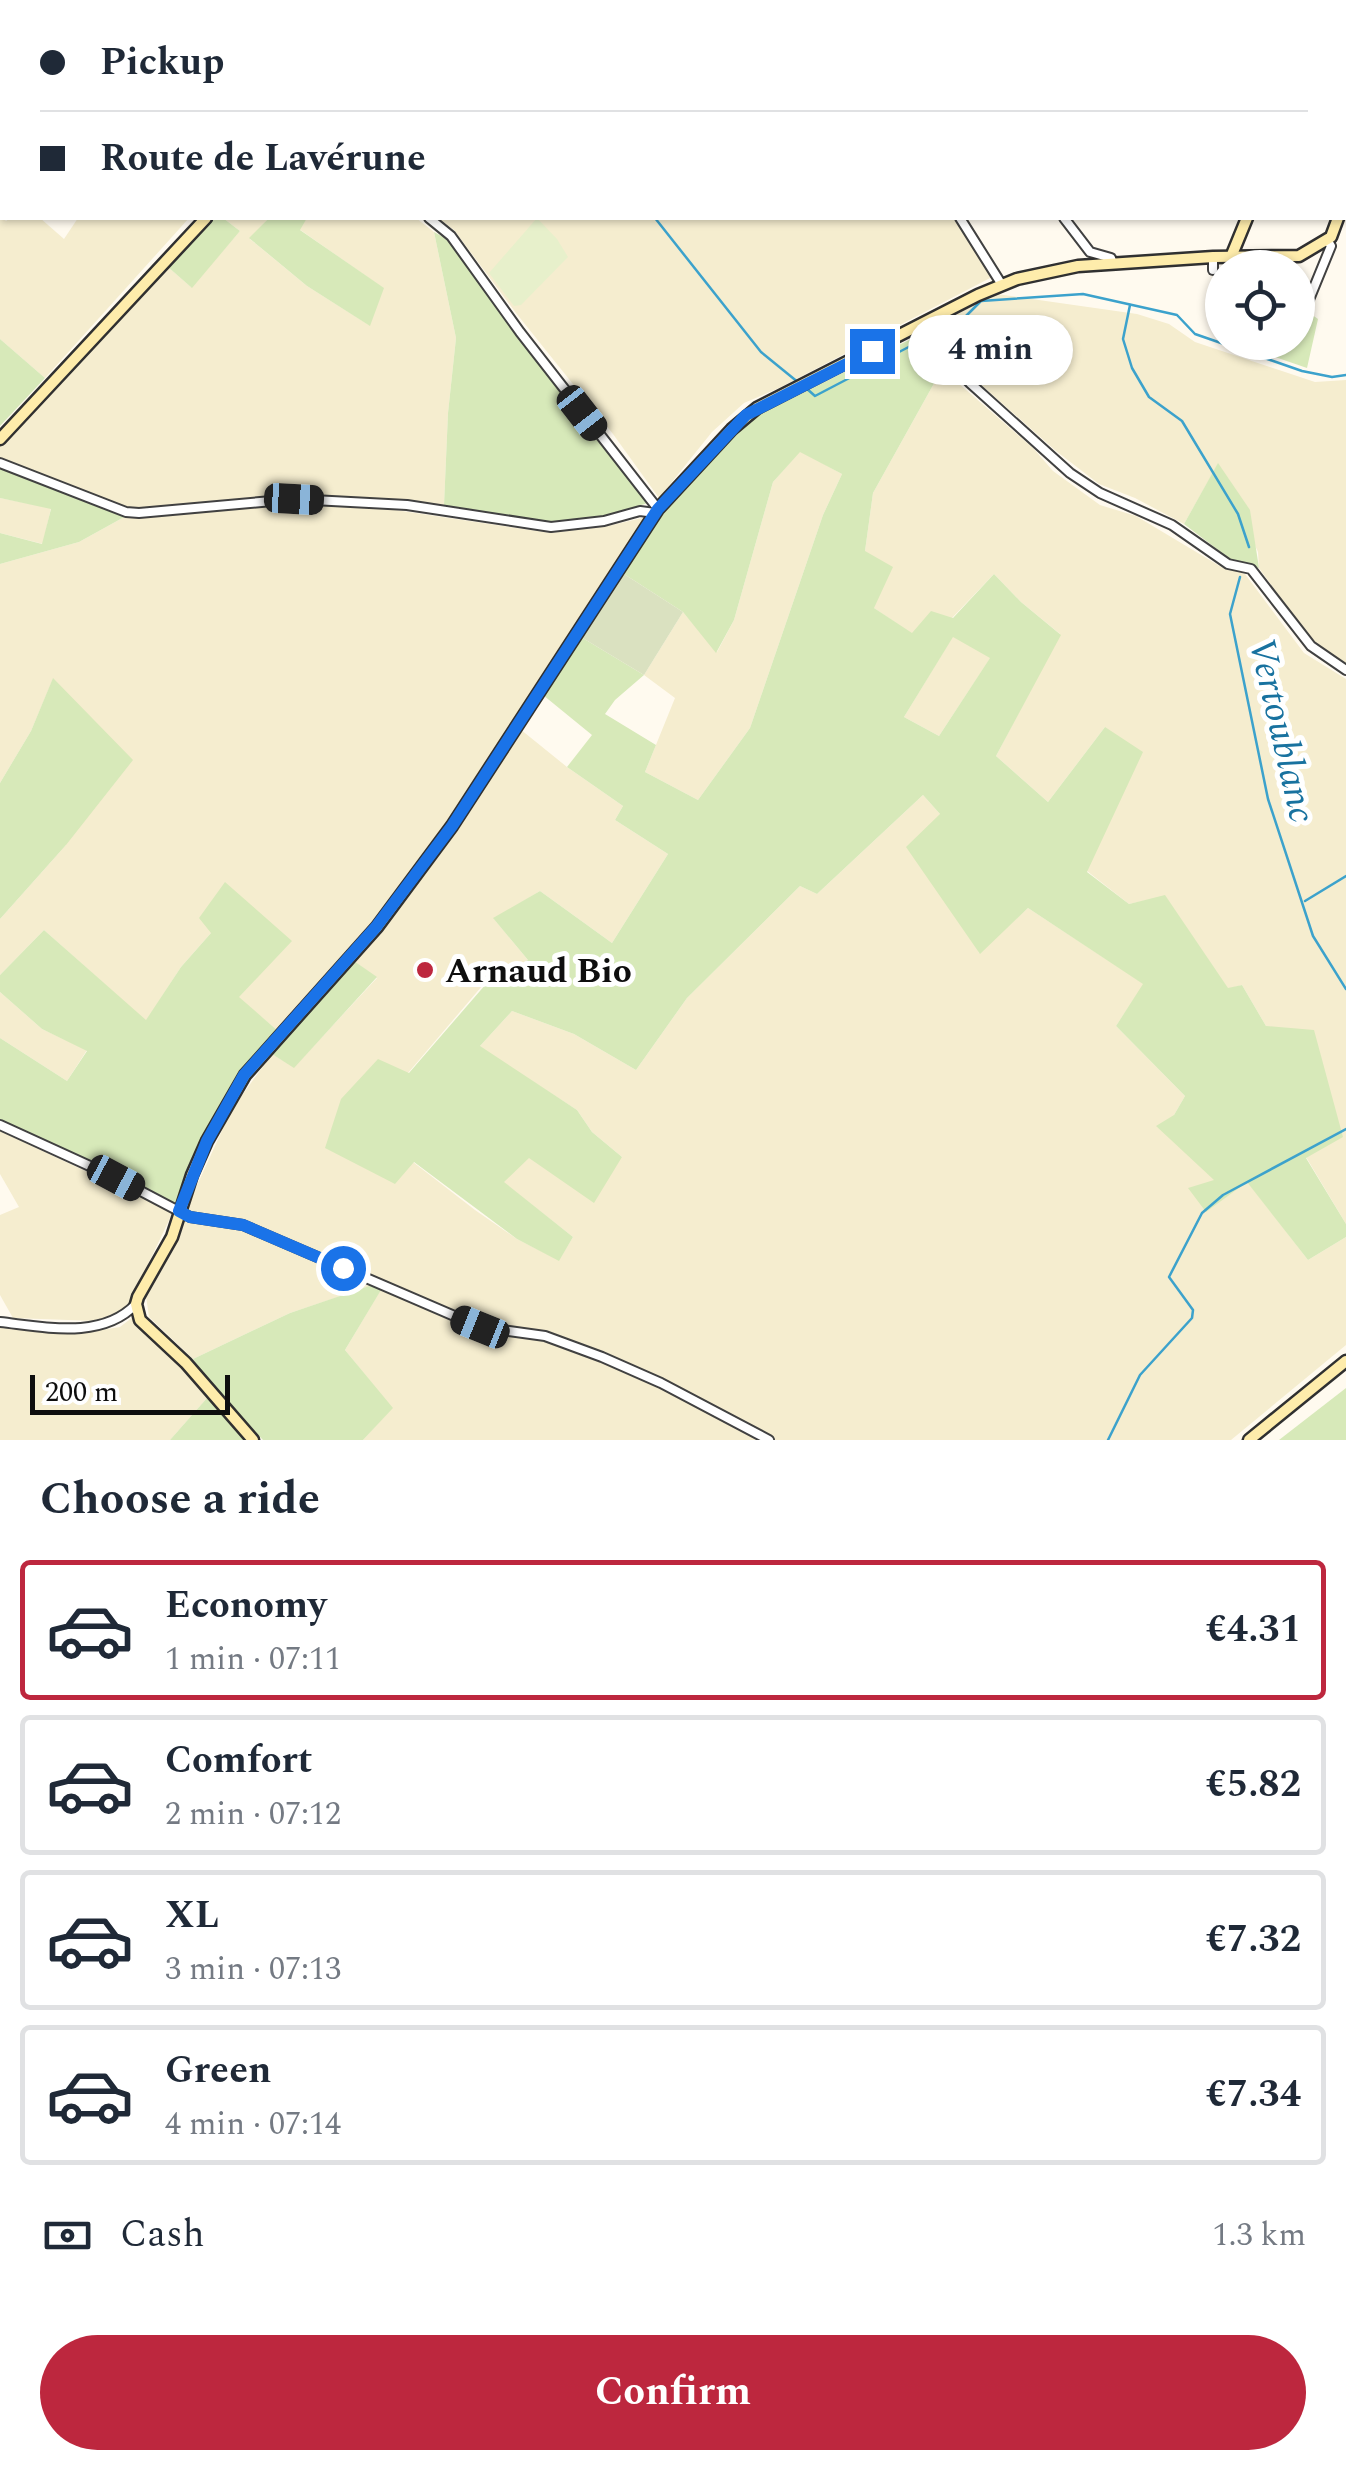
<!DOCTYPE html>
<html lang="en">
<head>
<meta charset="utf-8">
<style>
  body { margin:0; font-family:Spectral,serif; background:#f6f6f7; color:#1f2937; height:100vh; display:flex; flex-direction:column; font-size:38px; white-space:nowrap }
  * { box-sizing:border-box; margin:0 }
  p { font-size:32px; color:#747a83 }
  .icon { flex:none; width:55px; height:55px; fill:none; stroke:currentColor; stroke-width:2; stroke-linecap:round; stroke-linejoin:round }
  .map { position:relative; height:1440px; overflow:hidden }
  .panel { display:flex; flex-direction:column; background:#fff; flex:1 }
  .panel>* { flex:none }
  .top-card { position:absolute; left:0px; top:0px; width:1348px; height:220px; box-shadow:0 2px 8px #0004; display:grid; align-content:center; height:220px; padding:0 40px; background:#fff }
  .fabs { position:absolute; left:1205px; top:250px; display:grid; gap:20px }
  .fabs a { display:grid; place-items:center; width:110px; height:110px; border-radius:50%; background:#fff; box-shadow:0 2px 8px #0004; font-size:50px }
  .scale { position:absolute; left:30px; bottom:25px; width:200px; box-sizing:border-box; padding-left:10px; border:5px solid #0e0e0e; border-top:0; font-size:28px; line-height:35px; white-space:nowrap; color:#0e0e0e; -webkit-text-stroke:8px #fff; paint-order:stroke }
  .end { position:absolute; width:45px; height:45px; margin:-22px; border:12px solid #1a73e8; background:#fff; box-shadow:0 0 0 5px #fff }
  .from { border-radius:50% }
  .bubble { position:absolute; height:70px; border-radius:35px; background:#fff; box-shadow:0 2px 8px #0004; font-size:32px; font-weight:700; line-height:70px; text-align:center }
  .car { position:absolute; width:30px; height:60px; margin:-30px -15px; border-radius:12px; box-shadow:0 0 8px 2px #0007; background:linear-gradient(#222 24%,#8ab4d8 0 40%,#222 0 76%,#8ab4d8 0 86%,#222 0) }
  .top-card b { display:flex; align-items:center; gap:35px; height:95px; font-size:38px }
  .top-card b+b { border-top:2px solid #e0e1e3 }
  .top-card i { width:25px; height:25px; background:#1f2937 }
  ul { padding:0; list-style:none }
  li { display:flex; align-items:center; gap:30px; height:140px; margin:0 20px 15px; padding:0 20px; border:5px solid #e0e1e3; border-radius:10px }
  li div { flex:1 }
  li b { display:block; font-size:38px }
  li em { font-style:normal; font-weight:700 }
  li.current { border-color:#bd273e }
  li>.icon { width:90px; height:90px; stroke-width:1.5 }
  h2 { padding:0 40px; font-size:45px; line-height:120px }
  .pay { display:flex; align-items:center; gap:25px; height:110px; padding:0 40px; font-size:38px }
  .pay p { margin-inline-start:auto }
  .cta { display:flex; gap:20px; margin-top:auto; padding:20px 40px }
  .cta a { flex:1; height:115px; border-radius:60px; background:#bd273e; color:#fff; font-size:40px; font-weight:700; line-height:115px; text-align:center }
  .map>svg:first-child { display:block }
  .farmland { fill:#f5edcf }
  .green { fill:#d7e9b9; fill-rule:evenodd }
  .cemetery { fill:#dae1c0 }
  .pitch { fill:#e7f0cb }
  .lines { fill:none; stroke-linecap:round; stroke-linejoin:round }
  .stream { stroke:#3ca2cc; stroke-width:2.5 }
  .street-tunnel { stroke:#dbd7cd; stroke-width:8; stroke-dasharray:8 4; stroke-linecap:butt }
  .street-casing { stroke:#414141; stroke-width:12 }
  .secondary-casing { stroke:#303030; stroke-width:15 }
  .street { stroke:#fff; stroke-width:8 }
  .secondary { stroke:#feecab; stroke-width:10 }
  .route { stroke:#1a73e8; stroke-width:12 }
  .poi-dot { fill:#bd273e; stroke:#fff; stroke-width:4 }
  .labels { text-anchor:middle; stroke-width:10; stroke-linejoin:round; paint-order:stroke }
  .poi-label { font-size:35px; font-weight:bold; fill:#0e0e0e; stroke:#fff; text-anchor:start }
  .water-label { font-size:38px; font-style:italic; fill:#18729f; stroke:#fff }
</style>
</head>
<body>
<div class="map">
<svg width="1346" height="1440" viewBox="0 0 1346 1440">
  <rect width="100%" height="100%" fill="#fffaef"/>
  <g class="farmland">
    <path d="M 0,214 L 6,221 L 10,218 L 40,218 L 64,239 L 78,218 L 189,218 L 45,378 L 0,339 Z"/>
    <path d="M 223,218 L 269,218 L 250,239 L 307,286 L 369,325 L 383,288 L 299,229 L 307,218 L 416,218 L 434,232 L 456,338 L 448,413 L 444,505 L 306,495 L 127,509 L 0,459 L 0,446 L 168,267 L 191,287 L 240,231 Z"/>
    <path d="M 438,218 L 953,218 L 992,277 L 779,388 L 744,403 L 712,432 L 659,498 L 613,434 L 516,313 L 454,230 Z"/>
    <path d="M 997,294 L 1137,314 L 1169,324 L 1195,342 L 1315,382 L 1346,380 L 1346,664 L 1312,641 L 1259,568 L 1258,552 L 1218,464 L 1184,524 L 1135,498 L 1099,484 L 1056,451 L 952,359 L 927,329 Z"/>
    <path d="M 942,369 L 1033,448 L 1053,471 L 1100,505 L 1136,516 L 1223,568 L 1245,574 L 1304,653 L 1346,679 L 1346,1224 L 1306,1157 L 1266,1026 L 1242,985 L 1228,989 L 1165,896 L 1129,904 L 1087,871 L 1105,727 L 1048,802 L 996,756 L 1060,634 L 1021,602 L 994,574 L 952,618 L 912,634 L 874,608 L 865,551 L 873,493 Z"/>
    <path d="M 800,451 L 842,474 L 823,515 L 750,728 L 698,800 L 645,772 L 675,698 L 644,675 L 683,612 L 717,652 L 734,620 L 773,482 Z"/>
    <path d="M 0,498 L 51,508 L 43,544 L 0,533 Z"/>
    <path d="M 293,503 L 395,510 L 551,533 L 608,526 L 646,517 L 444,829 L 371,925 L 278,1031 L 239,998 L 211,933 L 181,967 L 146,1021 L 44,930 L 0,975 L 0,919 L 66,845 L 53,679 L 31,731 L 0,783 L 0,564 L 79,542 L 126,516 Z"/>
    <path d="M 953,636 L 991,657 L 939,736 L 904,717 Z"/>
    <path d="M 520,729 L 567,767 L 623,806 L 615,820 L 668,854 L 612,943 L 540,891 L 494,919 L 528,960 L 482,986 L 408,1073 L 413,1162 L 475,1210 L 517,1239 L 559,1260 L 573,1237 L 503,1182 L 528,1158 L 622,1157 L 592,1132 L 577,1110 L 479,1047 L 512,1011 L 574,1034 L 636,1070 L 687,998 L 800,886 L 817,894 L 923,795 L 940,814 L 979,953 L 1028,908 L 1144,984 L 1116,1026 L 1185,1096 L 1174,1115 L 1215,1181 L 1205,1211 L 1247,1181 L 1308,1260 L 1346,1237 L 1346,1345 L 1231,1440 L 363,1440 L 392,1408 L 345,1350 L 386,1281 L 290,1313 L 193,1359 L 149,1317 L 146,1296 L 182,1227 L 186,1209 L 232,1109 L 272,1054 L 294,1067 L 377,978 L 354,961 L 459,826 Z"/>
    <path d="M 0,992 L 42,1029 L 87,1050 L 67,1081 L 0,1038 Z"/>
    <path d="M 0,1131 L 173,1212 L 127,1308 L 96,1321 L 13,1318 L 0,1295 L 0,1215 L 19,1207 L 0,1174 Z"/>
    <path d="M 133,1317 L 171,1353 L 207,1398 L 170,1440 L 0,1440 L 0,1327 L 64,1332 L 101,1330 L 120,1327 Z"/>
  </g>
  <g class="green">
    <path d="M 211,218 L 223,218 L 240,231 L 192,288 L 168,267 Z"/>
    <path d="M 269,218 L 307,218 L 300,230 L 384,288 L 370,326 L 307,286 L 249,238 Z"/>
    <path d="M 434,232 L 449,240 L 511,328 L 648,503 L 602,517 L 548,522 L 444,505 L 448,413 L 456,338 Z"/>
    <path d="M 1298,305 L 1318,319 L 1307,368 L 1234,343 L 1298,342 Z"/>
    <path d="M 915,337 L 942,369 L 873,493 L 865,551 L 893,567 L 874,608 L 912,633 L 931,611 L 953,618 L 994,574 L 1021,602 L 1061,635 L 996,756 L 1048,802 L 1105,727 L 1143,752 L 1087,872 L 1129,904 L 1165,895 L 1228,988 L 1242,985 L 1266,1026 L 1314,1030 L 1343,1137 L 1306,1158 L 1346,1224 L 1346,1237 L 1308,1260 L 1247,1182 L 1206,1212 L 1188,1188 L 1214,1180 L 1156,1126 L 1174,1115 L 1185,1096 L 1116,1026 L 1143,984 L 1028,908 L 980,954 L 906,847 L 940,814 L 923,795 L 817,894 L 800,886 L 687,998 L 636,1070 L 574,1034 L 512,1011 L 480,1046 L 577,1110 L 592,1132 L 622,1157 L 594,1203 L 529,1158 L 504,1182 L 573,1237 L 559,1261 L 517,1239 L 414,1162 L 395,1184 L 325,1148 L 341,1099 L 378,1059 L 409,1073 L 486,984 L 528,960 L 493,918 L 540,891 L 612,943 L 668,854 L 615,820 L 623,806 L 567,767 L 592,735 L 543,695 L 581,637 L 644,675 L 615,700 L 605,714 L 656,745 L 645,772 L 698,800 L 750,728 L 823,515 L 842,474 L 800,452 L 773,482 L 734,620 L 716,653 L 683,612 L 624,574 L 653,525 L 742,423 ZM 953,637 L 990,658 L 939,736 L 904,717 Z"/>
    <path d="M 0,339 L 45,378 L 0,426 Z"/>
    <path d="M 1218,463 L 1250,510 L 1259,568 L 1230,559 L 1184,524 Z"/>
    <path d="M 0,467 L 126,516 L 79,542 L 0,564 L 0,533 L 42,544 L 51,509 L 0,498 Z"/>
    <path d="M 53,678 L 133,760 L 66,845 L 0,919 L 0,783 L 31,731 Z"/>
    <path d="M 225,882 L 292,941 L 239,997 L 278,1031 L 233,1083 L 195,1154 L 175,1205 L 0,1120 L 0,1038 L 67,1081 L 87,1051 L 42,1029 L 0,992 L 0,975 L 44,930 L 146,1020 L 181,967 L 211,933 L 199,918 Z"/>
    <path d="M 354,961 L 377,977 L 294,1068 L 272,1054 Z"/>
    <path d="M 387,1280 L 345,1350 L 393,1408 L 363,1440 L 263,1440 L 215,1391 L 193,1359 L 290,1313 Z"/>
    <path d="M 1346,1388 L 1346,1440 L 1279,1440 Z"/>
    <path d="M 207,1398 L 248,1440 L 170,1440 Z"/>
  </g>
  <path class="cemetery" d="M 624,574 L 683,612 L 644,675 L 581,637 Z"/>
  <path class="pitch" d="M 537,218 L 557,239 L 568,257 L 521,305 L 514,306 L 489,273 Z"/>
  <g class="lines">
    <g class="stream">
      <path d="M 655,218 L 761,352 L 799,383"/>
      <path d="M 1130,305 L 1123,339 L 1132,368 L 1149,397 L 1182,421 L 1238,514 L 1249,547"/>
      <path d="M 931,336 L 958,324 L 981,301 L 1083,294 L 1177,315 L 1195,334 L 1302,371 L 1332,377 L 1346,375"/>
      <path d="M 806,388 L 815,396 L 922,340"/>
      <path d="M 1240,577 L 1230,614 L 1268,799 L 1313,936 L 1346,989"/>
      <path d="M 1305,901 L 1346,876"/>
      <path d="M 1108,1440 L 1140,1375 L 1192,1318 L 1193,1310 L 1169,1277 L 1202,1213 L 1223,1195 L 1346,1129"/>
    </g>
    <path class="street-tunnel" d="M 1345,161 L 1346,161"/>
    <defs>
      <g id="street">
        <path d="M 223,0 L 227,2"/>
        <path d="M 1221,0 L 1221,2"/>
        <path d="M 917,2 L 919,0"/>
        <path d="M 1345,68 L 1346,68"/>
        <path d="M 1345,144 L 1346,144"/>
        <path d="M 429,218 L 451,236 L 520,332 L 658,509"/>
        <path d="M 960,218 L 1002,285"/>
        <path d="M 1064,218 L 1090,252 L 1111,258 L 1113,264"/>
        <path d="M 1213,270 L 1213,257"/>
        <path d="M 1306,307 L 1331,246 L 1328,241"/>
        <path d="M 920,326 L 926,338 L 970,383 L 1070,473 L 1100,493 L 1172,525 L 1228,564 L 1251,569 L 1311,646 L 1346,670"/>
        <path d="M 0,463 L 126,512 L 139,513 L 294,499 L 407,505 L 551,527 L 604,521 L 640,511 L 655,513"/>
        <path d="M 0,1125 L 116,1178 L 190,1217 L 243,1225 L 480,1327 L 545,1336 L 602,1357 L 661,1383 L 769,1440"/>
        <path d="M 0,1322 C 45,1327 102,1340 136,1304"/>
      </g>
      <g id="secondary">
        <path d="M 1167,0 L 1170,2"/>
        <path d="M 1254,0 L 1255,2"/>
        <path d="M 1338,0 L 1338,2"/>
        <path d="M 388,2 L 390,0"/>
        <path d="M 1345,24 L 1346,27"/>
        <path d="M 1345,191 L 1346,187"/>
        <path d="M 1231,257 L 1247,218"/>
        <path d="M 0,439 L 206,218"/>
        <path d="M 253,1440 L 186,1363 L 140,1320 L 136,1304 L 138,1297 L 172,1237 L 192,1175 L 207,1141 L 245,1075 L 377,927 L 452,826 L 658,509 L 732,429 L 757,408 L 978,295 L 1017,279 L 1078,266 L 1213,257 L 1299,256 L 1331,237 L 1338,218"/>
        <path d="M 1249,1440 L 1346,1361"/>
      </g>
    </defs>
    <use href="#street" class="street-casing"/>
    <use href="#secondary" class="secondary-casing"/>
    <use href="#street" class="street"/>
    <use href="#secondary" class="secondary"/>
  </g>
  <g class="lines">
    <path class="route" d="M 343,1268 L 243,1225 L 190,1217 L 179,1211 L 207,1141 L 244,1075 L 376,927 L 452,826 L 658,509 L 746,415 L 872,351"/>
  </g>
  <circle class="poi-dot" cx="425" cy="970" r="10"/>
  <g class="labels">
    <g class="poi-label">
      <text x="445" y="982">Arnaud Bio</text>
    </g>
    <g class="water-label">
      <text transform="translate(1283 730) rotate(77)" y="13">Vertoublanc</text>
    </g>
  </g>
</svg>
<div class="fabs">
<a><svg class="icon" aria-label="locate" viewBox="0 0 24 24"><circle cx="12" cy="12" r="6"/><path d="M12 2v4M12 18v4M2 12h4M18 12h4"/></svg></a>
</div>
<div class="scale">200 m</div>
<i class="end from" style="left:343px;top:1268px"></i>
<i class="end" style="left:872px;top:351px"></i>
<div class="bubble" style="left:908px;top:315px;width:165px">4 min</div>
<i class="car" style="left:582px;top:413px;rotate:142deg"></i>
<i class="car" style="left:294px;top:499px;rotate:93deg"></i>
<i class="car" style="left:116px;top:1178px;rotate:118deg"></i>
<i class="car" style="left:480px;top:1327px;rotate:292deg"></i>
<div class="top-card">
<b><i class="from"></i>Pickup</b>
<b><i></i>Route de Lavérune</b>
</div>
</div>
<section class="panel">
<h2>Choose a ride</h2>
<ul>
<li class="current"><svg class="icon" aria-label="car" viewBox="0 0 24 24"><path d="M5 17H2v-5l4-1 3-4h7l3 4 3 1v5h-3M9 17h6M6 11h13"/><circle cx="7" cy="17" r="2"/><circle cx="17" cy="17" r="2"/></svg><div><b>Economy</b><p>1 min · 07:11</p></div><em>€4.31</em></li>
<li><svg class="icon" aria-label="car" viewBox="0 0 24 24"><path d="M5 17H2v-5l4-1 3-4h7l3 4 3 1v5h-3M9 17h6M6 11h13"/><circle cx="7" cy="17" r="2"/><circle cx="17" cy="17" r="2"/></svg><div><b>Comfort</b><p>2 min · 07:12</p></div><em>€5.82</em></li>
<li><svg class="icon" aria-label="car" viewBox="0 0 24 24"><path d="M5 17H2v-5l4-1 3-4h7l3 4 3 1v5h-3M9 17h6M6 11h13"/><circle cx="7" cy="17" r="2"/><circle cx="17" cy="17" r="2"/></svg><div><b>XL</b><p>3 min · 07:13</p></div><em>€7.32</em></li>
<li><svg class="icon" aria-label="car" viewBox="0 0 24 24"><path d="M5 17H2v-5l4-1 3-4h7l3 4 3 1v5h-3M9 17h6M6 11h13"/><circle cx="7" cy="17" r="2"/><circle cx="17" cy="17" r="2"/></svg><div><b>Green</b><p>4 min · 07:14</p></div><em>€7.34</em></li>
</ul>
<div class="pay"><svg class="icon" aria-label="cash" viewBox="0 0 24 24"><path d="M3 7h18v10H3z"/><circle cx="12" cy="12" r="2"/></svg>Cash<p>1.3 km</p></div>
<div class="cta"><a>Confirm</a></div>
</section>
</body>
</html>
